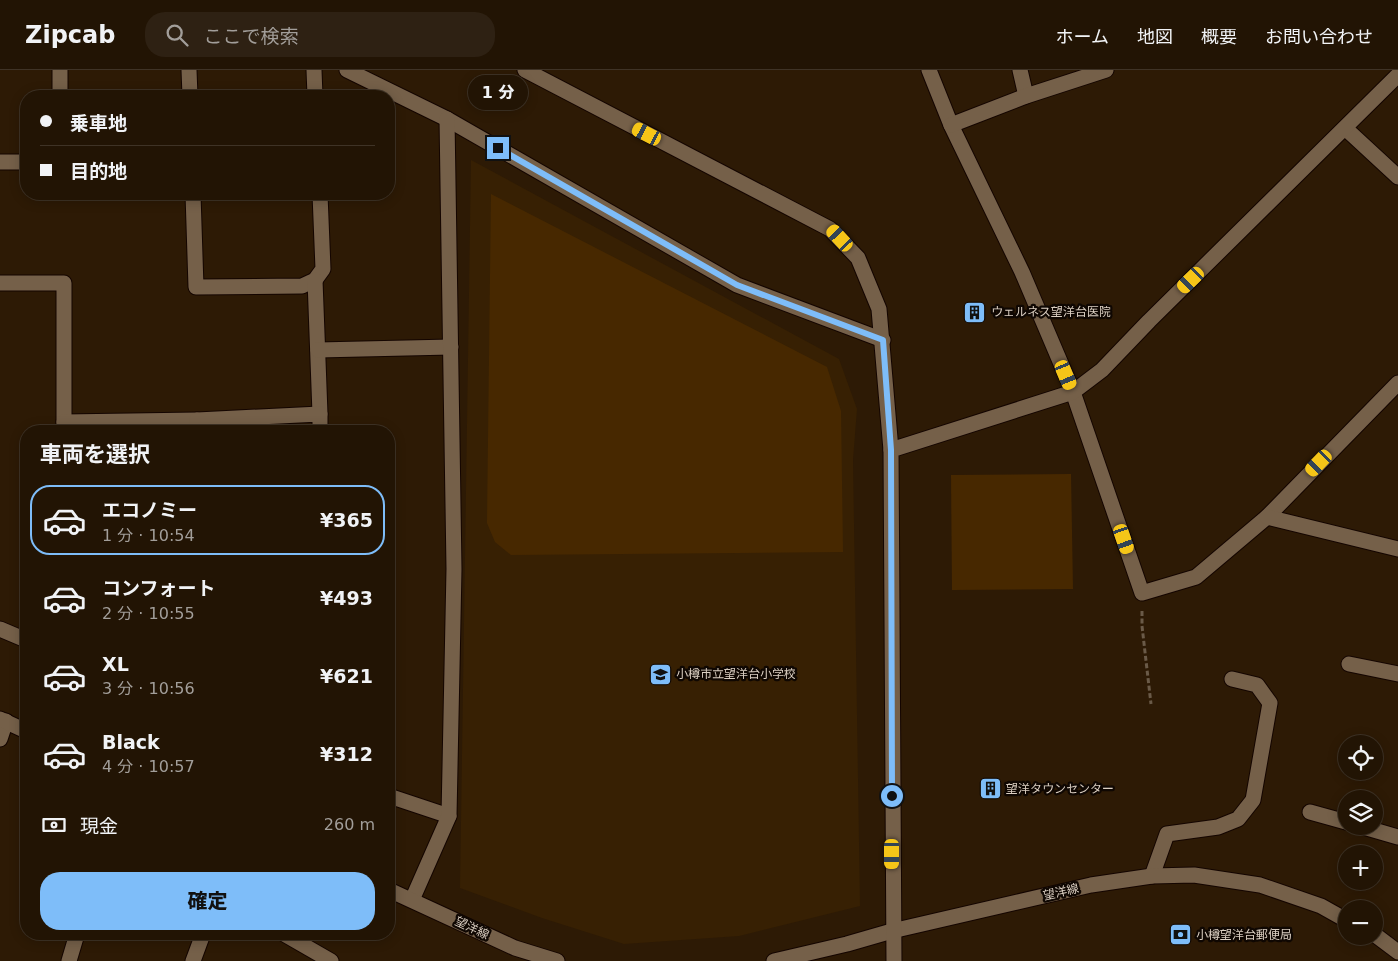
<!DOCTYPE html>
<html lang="ja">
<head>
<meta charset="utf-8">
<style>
  body { margin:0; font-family:"DejaVu Sans","Noto Sans JP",sans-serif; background:#2e2113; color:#f1f3f6; height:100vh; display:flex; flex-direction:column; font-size:19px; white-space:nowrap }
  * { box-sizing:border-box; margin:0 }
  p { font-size:16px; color:#a29e9a }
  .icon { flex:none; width:28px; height:28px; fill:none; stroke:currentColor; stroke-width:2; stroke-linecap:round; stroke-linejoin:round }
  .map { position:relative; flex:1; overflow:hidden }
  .sheet { position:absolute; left:20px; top:355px; width:375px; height:515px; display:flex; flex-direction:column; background:#221404; border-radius:20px; box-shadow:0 2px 12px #0003,0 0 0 1px #3f3326 }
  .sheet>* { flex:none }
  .banner { position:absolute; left:20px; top:20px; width:375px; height:110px; border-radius:20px; box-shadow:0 2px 12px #0003,0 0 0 1px #3f3326; display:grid; align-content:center; height:110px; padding:0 20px; background:#221404 }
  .fabs { position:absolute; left:1338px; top:665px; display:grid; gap:10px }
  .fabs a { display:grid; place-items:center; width:45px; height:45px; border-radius:50%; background:#221404; box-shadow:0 2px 12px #0003,0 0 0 1px #3f3326; font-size:25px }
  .end { position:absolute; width:22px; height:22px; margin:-11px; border:6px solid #7ebdf9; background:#111; box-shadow:0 0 0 2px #111 }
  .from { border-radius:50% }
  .bubble { position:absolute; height:35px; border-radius:18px; background:#221404; box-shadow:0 2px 12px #0003,0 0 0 1px #3f3326; font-size:16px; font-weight:800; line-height:35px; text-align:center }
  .car { position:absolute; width:15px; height:30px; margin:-15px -8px; border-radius:6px; box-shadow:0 0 4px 1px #0007; background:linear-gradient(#f5c518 24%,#345 0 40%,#f5c518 0 76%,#345 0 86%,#f5c518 0) }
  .banner b { display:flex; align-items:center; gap:18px; height:48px; font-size:19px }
  .banner b+b { border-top:1px solid #3f3326 }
  .banner i { width:12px; height:12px; background:#f1f3f6 }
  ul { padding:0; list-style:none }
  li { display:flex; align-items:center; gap:15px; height:70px; margin:0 10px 8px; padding:0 10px; border:2px solid transparent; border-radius:20px }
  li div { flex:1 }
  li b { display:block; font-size:19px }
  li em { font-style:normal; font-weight:800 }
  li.selected { border-color:#7ebdf9 }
  li>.icon { width:45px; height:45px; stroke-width:1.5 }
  h2 { padding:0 20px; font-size:22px; line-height:60px }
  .pay { display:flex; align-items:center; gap:12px; height:55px; padding:0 20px; font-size:19px }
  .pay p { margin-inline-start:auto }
  .action { display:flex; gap:10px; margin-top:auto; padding:10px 20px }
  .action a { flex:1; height:58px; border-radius:20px; background:#7ebdf9; color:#111; font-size:20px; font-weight:800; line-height:58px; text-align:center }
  header { display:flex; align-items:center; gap:30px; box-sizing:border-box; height:70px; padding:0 25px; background:#221404; border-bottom:1px solid #3f3326 }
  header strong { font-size:24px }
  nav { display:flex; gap:28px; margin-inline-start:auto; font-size:18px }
  .search { width:350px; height:45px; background:#2e2113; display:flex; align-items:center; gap:12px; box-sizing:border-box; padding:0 18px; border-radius:20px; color:#a29e9a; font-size:19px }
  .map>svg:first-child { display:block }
  .built { fill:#372003 }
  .green { fill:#472800 }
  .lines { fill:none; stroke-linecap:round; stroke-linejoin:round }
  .street-casing { stroke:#140500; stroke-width:17 }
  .secondary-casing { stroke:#140500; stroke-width:17 }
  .path { stroke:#6a5a48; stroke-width:3; stroke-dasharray:5 2.5; stroke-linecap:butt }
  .street { stroke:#756049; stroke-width:15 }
  .secondary { stroke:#756049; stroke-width:15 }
  .route { stroke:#7ebdf9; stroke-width:6 }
  .labels { text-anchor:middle; stroke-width:4.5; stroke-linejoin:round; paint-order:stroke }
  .poi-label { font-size:12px; fill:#dbcfc2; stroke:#0f0702; text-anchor:start }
  .street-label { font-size:12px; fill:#dbcfc2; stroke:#0f0702 }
</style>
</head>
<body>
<header>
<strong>Zipcab</strong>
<div class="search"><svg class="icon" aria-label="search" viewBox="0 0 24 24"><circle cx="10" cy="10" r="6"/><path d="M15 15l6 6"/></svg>ここで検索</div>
<nav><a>ホーム</a><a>地図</a><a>概要</a><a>お問い合わせ</a></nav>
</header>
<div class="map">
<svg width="1398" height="891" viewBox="0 0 1398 891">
  <rect width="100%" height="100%" fill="#2d1a05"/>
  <path class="built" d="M 471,90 L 839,289 L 857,339 L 853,390 L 860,836 L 739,866 L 624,874 L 542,848 L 460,818 Z"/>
  <g class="green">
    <path d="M 491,124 L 827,297 L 841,341 L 843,482 L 511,485 L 495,472 L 487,453 Z"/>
    <path d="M 1071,404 L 1073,519 L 952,520 L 951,405 Z"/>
  </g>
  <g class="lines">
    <defs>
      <g id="street">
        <path d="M 189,0 L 190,26"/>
        <path d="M 314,0 L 315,26"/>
        <path d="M 347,0 L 447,49 L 737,215 L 883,270"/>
        <path d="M 525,0 L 830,159 L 858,188 L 879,239 L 891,380"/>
        <path d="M 929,0 L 951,55 L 1022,202 L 1073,322 L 1142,523 L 1196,507 L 1267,447 L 1398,313"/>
        <path d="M 1020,0 L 1026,26"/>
        <path d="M 60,26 L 60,0"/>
        <path d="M 951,55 L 1026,26 L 1106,0"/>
        <path d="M 1345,58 L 1398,107"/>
        <path d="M 0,92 L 26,92"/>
        <path d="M 193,124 L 196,217 L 302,216 L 315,210 L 323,199 L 320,124"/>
        <path d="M 315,210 L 320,344"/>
        <path d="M 0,213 L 64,213 L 64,361"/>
        <path d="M 318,280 L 451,277"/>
        <path d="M 64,352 L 197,350"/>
        <path d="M 197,361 L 197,350 L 320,344 L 320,361"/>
        <path d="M 1267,447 L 1398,479"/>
        <path d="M 0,559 L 26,570"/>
        <path d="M 1349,594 L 1398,604"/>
        <path d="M 0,669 L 6,651"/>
        <path d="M 389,726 L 449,746"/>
        <path d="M 1310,742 L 1346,752"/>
        <path d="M 1360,756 L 1398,767"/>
        <path d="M 1152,806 L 1167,764 L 1218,757 L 1238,749 L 1253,730 L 1270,633 L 1257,615 L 1232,609"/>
        <path d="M 412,830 L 449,746 L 454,499 L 447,49"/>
        <path d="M 284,864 L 331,891"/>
        <path d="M 69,891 L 77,864"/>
        <path d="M 193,891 L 203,864"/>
      </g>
      <g id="secondary">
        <path d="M 0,649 L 26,661"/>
        <path d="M 389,820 L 515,878 L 557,891"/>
        <path d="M 1374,864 L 1398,882"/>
        <path d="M 774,891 L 847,874 L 892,861 L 1091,815 L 1152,806 L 1194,805 L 1260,815 L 1321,836 L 1346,850"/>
        <path d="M 894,891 L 891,380 L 1073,322 L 1102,300 L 1149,251 L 1398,5"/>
      </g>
    </defs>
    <use href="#street" class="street-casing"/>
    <use href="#secondary" class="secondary-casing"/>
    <path class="path" d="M 1142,541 L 1142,556 L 1151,634"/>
    <use href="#street" class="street"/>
    <use href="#secondary" class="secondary"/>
  </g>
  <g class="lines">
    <path class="route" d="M 498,78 L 737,215 L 883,270 L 891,380 L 892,726"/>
  </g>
  <defs>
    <symbol id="building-square" viewBox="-11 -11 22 22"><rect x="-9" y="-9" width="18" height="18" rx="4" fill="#7ebdf9" stroke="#0f0702"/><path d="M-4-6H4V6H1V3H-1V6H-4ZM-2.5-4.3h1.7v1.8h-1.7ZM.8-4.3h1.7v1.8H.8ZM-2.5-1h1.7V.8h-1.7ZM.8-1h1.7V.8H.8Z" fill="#111"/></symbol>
    <symbol id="school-square" viewBox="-11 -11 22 22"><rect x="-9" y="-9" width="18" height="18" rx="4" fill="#7ebdf9" stroke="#0f0702"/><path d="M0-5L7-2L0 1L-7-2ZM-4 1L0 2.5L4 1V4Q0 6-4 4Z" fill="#111"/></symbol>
    <symbol id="bank-square" viewBox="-11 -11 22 22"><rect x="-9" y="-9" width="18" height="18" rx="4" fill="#7ebdf9" stroke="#0f0702"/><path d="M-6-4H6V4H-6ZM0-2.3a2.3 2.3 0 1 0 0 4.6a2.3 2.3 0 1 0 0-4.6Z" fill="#111"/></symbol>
  </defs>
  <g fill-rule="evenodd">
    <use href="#building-square" x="962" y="230" width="25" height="25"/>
    <use href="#school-square" x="648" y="592" width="25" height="25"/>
    <use href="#building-square" x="978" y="706" width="25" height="25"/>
    <use href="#bank-square" x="1168" y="852" width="25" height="25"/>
  </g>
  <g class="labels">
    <g class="poi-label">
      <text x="991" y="246">ウェルネス望洋台医院</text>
      <text x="676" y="608">小樽市立望洋台小学校</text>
      <text x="1006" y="723">望洋タウンセンター</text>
      <text x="1196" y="869">小樽望洋台郵便局</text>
    </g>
    <g class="street-label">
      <text transform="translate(1061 822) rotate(-13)" y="4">望洋線</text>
      <text transform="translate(472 858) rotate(25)" y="4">望洋線</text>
    </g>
  </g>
</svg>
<div class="fabs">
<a><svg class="icon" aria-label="locate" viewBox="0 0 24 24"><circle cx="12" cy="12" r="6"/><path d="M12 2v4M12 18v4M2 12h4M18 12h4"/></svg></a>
<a><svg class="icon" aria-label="layers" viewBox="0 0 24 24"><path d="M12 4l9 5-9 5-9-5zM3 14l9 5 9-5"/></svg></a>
<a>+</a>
<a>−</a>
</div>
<i class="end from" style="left:892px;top:726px"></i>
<i class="end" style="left:498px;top:78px"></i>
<div class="bubble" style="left:468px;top:5px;width:60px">1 分</div>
<i class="car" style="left:647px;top:64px;rotate:297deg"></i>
<i class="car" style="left:840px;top:168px;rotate:317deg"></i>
<i class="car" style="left:1191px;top:210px;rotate:226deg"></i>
<i class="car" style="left:1066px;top:305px;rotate:157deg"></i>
<i class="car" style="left:1319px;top:393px;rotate:224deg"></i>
<i class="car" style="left:1124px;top:469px;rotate:161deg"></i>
<i class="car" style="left:892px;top:784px;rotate:180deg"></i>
<div class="banner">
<b><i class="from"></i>乗車地</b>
<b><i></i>目的地</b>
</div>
<section class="sheet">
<h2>車両を選択</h2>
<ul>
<li class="selected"><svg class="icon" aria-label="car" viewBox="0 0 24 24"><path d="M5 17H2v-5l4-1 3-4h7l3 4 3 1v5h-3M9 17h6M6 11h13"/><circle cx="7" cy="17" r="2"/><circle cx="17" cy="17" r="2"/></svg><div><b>エコノミー</b><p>1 分 · 10:54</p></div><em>¥365</em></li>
<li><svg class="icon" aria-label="car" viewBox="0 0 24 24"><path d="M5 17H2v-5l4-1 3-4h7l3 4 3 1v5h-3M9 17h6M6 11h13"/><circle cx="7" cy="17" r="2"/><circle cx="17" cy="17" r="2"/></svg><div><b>コンフォート</b><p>2 分 · 10:55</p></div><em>¥493</em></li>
<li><svg class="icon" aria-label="car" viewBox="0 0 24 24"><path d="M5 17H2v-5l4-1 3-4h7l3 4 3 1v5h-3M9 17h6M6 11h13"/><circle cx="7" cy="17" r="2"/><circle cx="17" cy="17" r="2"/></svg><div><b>XL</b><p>3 分 · 10:56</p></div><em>¥621</em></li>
<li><svg class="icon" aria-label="car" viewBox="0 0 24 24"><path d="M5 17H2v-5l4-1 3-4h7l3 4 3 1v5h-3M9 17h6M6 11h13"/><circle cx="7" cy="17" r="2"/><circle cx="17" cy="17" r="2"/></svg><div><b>Black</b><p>4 分 · 10:57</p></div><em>¥312</em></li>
</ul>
<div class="pay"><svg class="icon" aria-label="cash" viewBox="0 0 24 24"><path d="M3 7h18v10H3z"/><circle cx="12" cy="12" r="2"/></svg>現金<p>260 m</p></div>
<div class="action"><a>確定</a></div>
</section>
</div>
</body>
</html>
